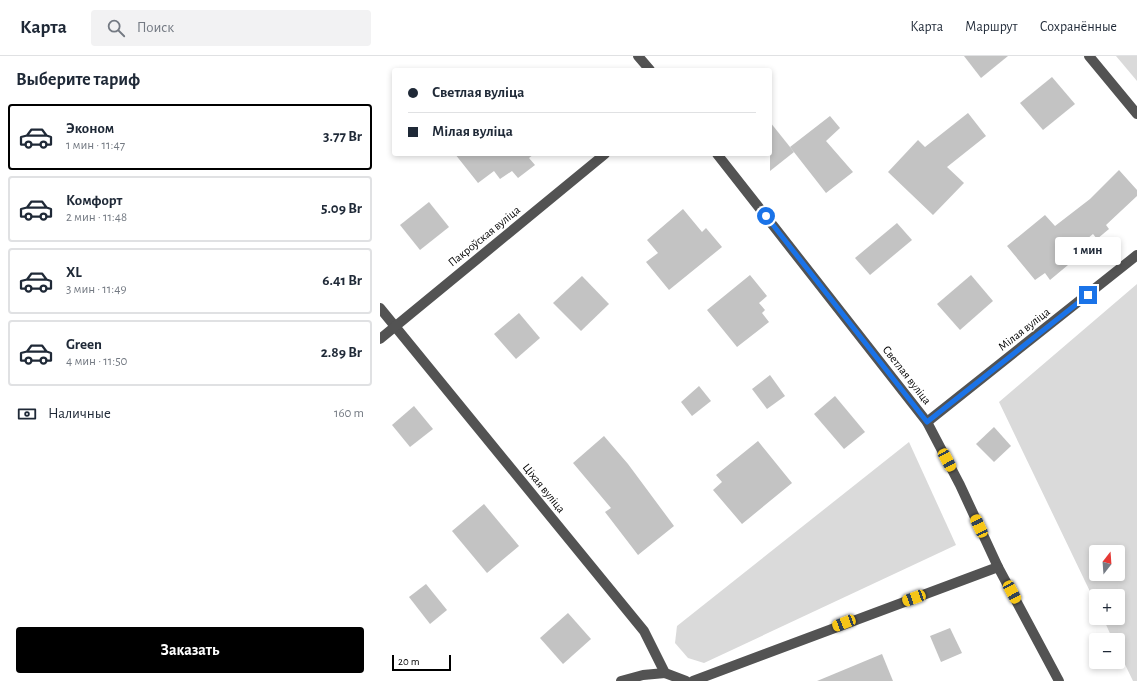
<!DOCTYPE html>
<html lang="ru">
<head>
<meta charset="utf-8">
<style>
  body { margin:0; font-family:"Alegreya Sans",sans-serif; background:#f2f2f3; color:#1f2937; height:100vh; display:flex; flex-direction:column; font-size:15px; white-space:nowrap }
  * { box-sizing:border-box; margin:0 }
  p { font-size:13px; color:#747a83 }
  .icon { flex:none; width:22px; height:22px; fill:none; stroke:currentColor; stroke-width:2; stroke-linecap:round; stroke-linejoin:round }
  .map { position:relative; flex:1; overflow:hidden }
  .drawer { display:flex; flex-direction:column; background:#fff; width:380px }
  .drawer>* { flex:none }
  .top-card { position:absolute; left:12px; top:12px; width:380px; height:88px; border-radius:4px; box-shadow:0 2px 6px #0003; display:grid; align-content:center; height:88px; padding:0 16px; background:#fff }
  .needle { width:26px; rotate:17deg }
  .fabs { position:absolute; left:709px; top:489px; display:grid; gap:8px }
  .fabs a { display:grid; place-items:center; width:36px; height:36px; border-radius:4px; background:#fff; box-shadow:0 2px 6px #0003; font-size:20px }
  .scale { position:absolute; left:12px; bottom:10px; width:59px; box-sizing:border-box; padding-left:4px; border:2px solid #000; border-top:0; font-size:11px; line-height:14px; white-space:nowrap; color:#000; -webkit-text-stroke:3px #fff; paint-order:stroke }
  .end { position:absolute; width:18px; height:18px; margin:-9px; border:5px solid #1a73e8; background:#fff; box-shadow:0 0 0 2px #fff }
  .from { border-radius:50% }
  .bubble { position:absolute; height:28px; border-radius:4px; background:#fff; box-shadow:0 2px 6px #0003; font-size:13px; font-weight:700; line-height:28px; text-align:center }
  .car { position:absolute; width:12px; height:24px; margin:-12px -6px; border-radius:5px; box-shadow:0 0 3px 1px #0007; background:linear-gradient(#f5c518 24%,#345 0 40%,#f5c518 0 76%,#345 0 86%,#f5c518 0) }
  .top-card b { display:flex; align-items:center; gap:14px; height:38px; font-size:15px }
  .top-card b+b { border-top:1px solid #e0e1e3 }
  .top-card i { width:10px; height:10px; background:#1f2937 }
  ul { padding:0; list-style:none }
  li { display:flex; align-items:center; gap:12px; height:66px; margin:0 8px 6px; padding:0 8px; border:2px solid #e0e1e3; border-radius:4px }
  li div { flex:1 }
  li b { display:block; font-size:15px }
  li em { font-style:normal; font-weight:700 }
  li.current { border-color:#000 }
  li>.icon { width:36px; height:36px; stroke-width:1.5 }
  h2 { padding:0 16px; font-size:18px; line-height:48px }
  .pay { display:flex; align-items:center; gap:10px; height:44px; padding:0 16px; font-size:15px }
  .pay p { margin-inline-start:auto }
  .cta { display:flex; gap:8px; margin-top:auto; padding:8px 16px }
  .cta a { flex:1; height:46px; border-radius:4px; background:#000; color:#fff; font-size:16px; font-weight:700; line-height:46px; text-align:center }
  header { display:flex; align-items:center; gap:24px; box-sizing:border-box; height:56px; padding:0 20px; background:#fff; border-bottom:1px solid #e0e1e3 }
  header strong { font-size:19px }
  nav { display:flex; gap:22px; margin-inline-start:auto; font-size:14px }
  .search { width:280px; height:36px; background:#f2f2f3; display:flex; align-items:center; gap:10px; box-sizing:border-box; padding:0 14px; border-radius:4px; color:#747a83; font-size:15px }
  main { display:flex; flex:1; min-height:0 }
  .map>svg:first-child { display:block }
  .green { fill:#dadada; fill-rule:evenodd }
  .building { fill:#c3c3c3 }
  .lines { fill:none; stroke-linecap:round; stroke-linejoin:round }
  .minor { stroke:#535353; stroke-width:10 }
  .route { stroke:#1a73e8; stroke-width:5 }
  .labels { text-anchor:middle; stroke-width:3; stroke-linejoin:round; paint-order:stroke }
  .street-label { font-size:12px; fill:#000; stroke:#fff }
</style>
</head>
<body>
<header>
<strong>Карта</strong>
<div class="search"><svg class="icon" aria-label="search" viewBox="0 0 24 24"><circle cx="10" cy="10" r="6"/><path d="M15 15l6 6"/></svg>Поиск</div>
<nav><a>Карта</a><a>Маршрут</a><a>Сохранённые</a></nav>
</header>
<main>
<section class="drawer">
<h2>Выберите тариф</h2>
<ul>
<li class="current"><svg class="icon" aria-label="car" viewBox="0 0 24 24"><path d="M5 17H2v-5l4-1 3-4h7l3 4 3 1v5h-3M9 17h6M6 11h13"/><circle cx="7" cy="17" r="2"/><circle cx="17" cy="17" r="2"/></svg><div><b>Эконом</b><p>1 мин · 11:47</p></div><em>3.77 Br</em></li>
<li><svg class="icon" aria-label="car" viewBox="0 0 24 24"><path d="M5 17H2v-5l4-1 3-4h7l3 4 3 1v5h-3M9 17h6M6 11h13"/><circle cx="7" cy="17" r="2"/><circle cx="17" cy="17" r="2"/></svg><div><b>Комфорт</b><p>2 мин · 11:48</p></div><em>5.09 Br</em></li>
<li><svg class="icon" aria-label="car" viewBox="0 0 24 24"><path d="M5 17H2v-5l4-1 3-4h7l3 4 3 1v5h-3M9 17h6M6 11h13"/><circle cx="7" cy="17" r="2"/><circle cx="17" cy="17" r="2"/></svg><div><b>XL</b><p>3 мин · 11:49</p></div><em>6.41 Br</em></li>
<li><svg class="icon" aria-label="car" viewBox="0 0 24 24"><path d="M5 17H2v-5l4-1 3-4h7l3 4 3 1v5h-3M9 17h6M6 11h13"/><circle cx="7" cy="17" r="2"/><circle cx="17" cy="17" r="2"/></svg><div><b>Green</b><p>4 мин · 11:50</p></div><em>2.89 Br</em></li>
</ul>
<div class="pay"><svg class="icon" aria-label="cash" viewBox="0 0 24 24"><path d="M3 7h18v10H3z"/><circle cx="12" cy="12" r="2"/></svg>Наличные<p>160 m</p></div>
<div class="cta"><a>Заказать</a></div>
</section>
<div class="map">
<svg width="757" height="625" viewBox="0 0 757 625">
  <rect width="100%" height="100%" fill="#fff"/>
  <g class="green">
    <path d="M 736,0 L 757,0 L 757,25 Z"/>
    <path d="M 757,228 L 757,625 L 753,625 L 738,594 L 738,584 L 733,584 L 723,562 L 738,562 L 738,540 L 716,540 L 716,548 L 619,346 ZM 716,496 L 738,496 L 738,518 L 716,518 Z"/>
    <path d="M 529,386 L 576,489 L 324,607 L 308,602 L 295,587 L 297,570 Z"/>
  </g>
  <g class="building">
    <path d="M 584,0 L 628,0 L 601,22 Z"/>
    <path d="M 672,21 L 695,48 L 663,74 L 640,47 Z"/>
    <path d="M 588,57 L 606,80 L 567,111 L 584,127 L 553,159 L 508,116 L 538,84 L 545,91 Z"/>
    <path d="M 450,60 L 460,72 L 446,85 L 473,116 L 446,137 L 410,91 Z"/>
    <path d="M 390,66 L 414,96 L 390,115 Z"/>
    <path d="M 75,98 L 154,98 L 149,102 L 155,109 L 138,122 L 132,115 L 120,123 L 114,115 L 98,127 Z"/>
    <path d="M 739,114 L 757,134 L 757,140 L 726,169 L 729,173 L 717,183 L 713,178 L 683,203 L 688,209 L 670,224 L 665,217 L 655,224 L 627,190 L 665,159 L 675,170 L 710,143 Z"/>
    <path d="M 49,146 L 69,171 L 40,194 L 20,169 Z"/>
    <path d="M 303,153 L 322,176 L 326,172 L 342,191 L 289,234 L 266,206 L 278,197 L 267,184 Z"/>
    <path d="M 517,167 L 532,184 L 490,219 L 475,202 Z"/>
    <path d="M 370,219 L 387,240 L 379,247 L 385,254 L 382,257 L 389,266 L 357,291 L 327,254 Z"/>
    <path d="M 591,219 L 613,245 L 580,274 L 557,248 Z"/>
    <path d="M 202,220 L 229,248 L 201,275 L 173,247 Z"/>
    <path d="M 139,257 L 160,282 L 136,303 L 114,278 Z"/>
    <path d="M 390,319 L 405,340 L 387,353 L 372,333 Z"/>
    <path d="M 319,330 L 331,345 L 312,360 L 301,346 Z"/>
    <path d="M 455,340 L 485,376 L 464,393 L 434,358 Z"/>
    <path d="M 34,350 L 53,373 L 30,391 L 12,369 Z"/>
    <path d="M 614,371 L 631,390 L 614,406 L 596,388 Z"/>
    <path d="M 224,380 L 248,408 L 294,470 L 258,499 L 225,456 L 231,452 L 193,407 Z"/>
    <path d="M 378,385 L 412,427 L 362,468 L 333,434 L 342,426 L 336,419 Z"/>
    <path d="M 104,448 L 139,490 L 107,517 L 72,475 Z"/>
    <path d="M 46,528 L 67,554 L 50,568 L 29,541 Z"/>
    <path d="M 188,557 L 211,583 L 183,608 L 160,582 Z"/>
    <path d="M 570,572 L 582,597 L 561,606 L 550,580 Z"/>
    <path d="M 502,598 L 513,625 L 437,625 Z"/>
  </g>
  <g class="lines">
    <g class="minor">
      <path d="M 258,0 L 270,14"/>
      <path d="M 709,0 L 757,58"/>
      <path d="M 337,98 L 547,366 L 580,429 L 618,511 L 679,625"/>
      <path d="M 0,252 L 264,575 L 285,617 L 306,625"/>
      <path d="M 0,283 L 225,98"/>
      <path d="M 547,366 L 757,199"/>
      <path d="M 241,625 L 263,619 L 285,617"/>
      <path d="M 313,625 L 618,511"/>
    </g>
  </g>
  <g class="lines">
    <path class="route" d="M 386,160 L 547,366 L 708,239"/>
  </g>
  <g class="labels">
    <g class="street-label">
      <text transform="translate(104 180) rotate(-39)" y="4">Пакроўская вуліца</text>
      <text transform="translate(644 273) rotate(-38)" y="4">Мілая вуліца</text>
      <text transform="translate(527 319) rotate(52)" y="4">Светлая вуліца</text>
      <text transform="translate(164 432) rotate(51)" y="4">Ціхая вуліца</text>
    </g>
  </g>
</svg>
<div class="fabs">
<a><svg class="needle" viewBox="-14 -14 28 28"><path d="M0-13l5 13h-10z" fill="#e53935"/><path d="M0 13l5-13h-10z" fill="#747a83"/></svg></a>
<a>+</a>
<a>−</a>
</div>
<div class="scale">20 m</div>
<i class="end from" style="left:386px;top:160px"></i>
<i class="end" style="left:708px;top:239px"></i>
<div class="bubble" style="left:675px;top:181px;width:66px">1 мин</div>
<i class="car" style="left:567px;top:404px;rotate:152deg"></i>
<i class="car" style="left:599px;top:470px;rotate:335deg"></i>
<i class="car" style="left:632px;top:536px;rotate:152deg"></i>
<i class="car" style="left:534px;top:542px;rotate:250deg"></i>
<i class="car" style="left:464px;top:567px;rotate:249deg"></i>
<div class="top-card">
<b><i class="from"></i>Светлая вуліца</b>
<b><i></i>Мілая вуліца</b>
</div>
</div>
</main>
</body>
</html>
